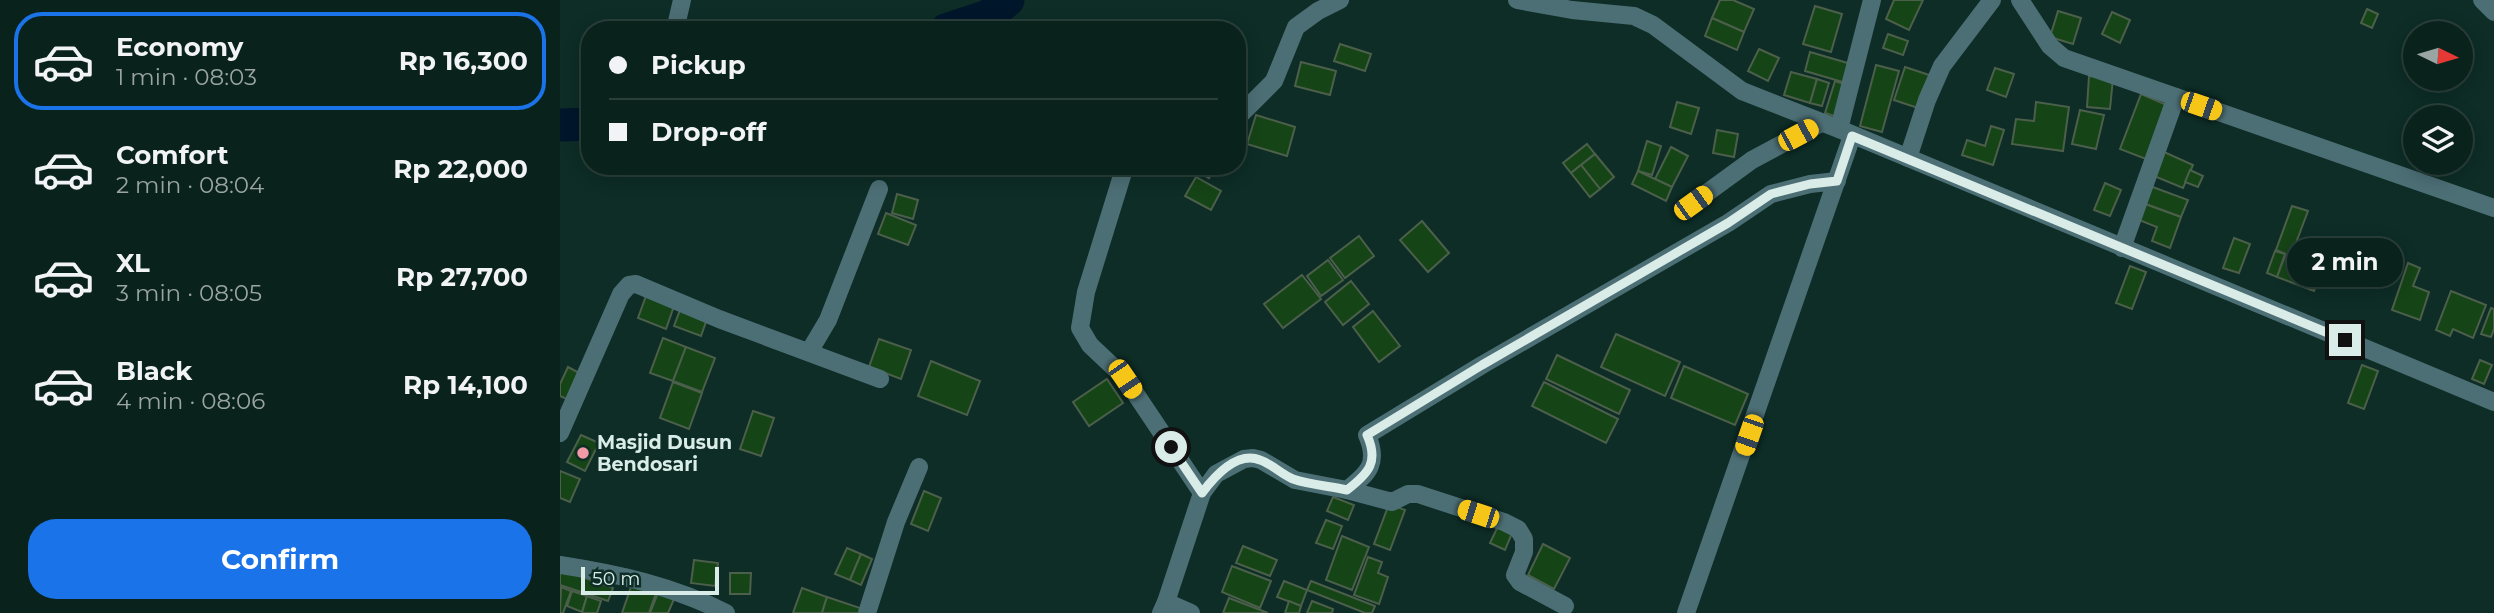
<!DOCTYPE html>
<html lang="en">
<head>
<meta charset="utf-8">
<style>
  body { margin:0; font-family:Montserrat,sans-serif; background:#132a25; color:#f1f3f6; height:100vh; display:flex; flex-direction:column; font-size:26px; white-space:nowrap }
  * { box-sizing:border-box; margin:0 }
  p { font-size:23px; color:#99a4a3 }
  .icon { flex:none; width:38px; height:38px; fill:none; stroke:currentColor; stroke-width:2; stroke-linecap:round; stroke-linejoin:round }
  .map { position:relative; flex:1; overflow:hidden }
  .panel { display:flex; flex-direction:column; background:#0a221c; width:560px }
  .panel>* { flex:none }
  .banner { position:absolute; left:21px; top:21px; width:665px; height:154px; border-radius:28px; box-shadow:0 4px 18px #0003,0 0 0 2px #2a3f3b; display:grid; align-content:center; height:154px; padding:0 28px; background:#0a221c }
  .needle { width:46px; rotate:95deg }
  .fabs { position:absolute; left:1843px; top:21px; display:grid; gap:14px }
  .fabs a { display:grid; place-items:center; width:70px; height:70px; border-radius:50%; background:#0a221c; box-shadow:0 4px 18px #0003,0 0 0 2px #2a3f3b; font-size:35px }
  .scale { position:absolute; left:21px; bottom:18px; width:138px; box-sizing:border-box; padding-left:7px; border:4px solid #daece7; border-top:0; font-size:19px; line-height:24px; white-space:nowrap; color:#daece7; -webkit-text-stroke:5px #0d2d26; paint-order:stroke }
  .end { position:absolute; width:32px; height:32px; margin:-16px; border:9px solid #daece7; background:#111; box-shadow:0 0 0 4px #111 }
  .from { border-radius:50% }
  .bubble { position:absolute; height:49px; border-radius:24px; background:#0a221c; box-shadow:0 4px 18px #0003,0 0 0 2px #2a3f3b; font-size:23px; font-weight:700; line-height:49px; text-align:center }
  .car { position:absolute; width:21px; height:42px; margin:-21px -10px; border-radius:9px; box-shadow:0 0 5px 2px #0007; background:linear-gradient(#f5c518 24%,#345 0 40%,#f5c518 0 76%,#345 0 86%,#f5c518 0) }
  .banner b { display:flex; align-items:center; gap:24px; height:66px; font-size:26px }
  .banner b+b { border-top:2px solid #2a3f3b }
  .banner i { width:18px; height:18px; background:#f1f3f6 }
  ul { padding:12px 0 0; list-style:none }
  li { display:flex; align-items:center; gap:21px; height:98px; margin:0 14px 10px; padding:0 14px; border:4px solid transparent; border-radius:28px }
  li div { flex:1 }
  li b { display:block; font-size:26px }
  li em { font-style:normal; font-weight:700 }
  li.selected { border-color:#1a73e8 }
  li>.icon { width:63px; height:63px; stroke-width:1.5 }
  .primary-button { display:flex; gap:14px; margin-top:auto; padding:14px 28px }
  .primary-button a { flex:1; height:80px; border-radius:28px; background:#1a73e8; color:#fff; font-size:28px; font-weight:700; line-height:80px; text-align:center }
  main { display:flex; flex:1; min-height:0 }
  .map>svg:first-child { display:block }
  .lines { fill:none; stroke-linecap:round; stroke-linejoin:round }
  .river { stroke:#00162b; stroke-width:33 }
  .building { fill:#154416; stroke:#4c5f4b; stroke-width:2 }
  .minor { stroke:#4c6f75; stroke-width:18 }
  .route { stroke:#daece7; stroke-width:9 }
  .poi-dot { fill:#f39aa7; stroke:#0d2d26; stroke-width:2.5 }
  .labels { text-anchor:middle; stroke-width:6; stroke-linejoin:round; paint-order:stroke }
  .poi-label { font-size:19px; font-weight:bold; fill:#daece7; stroke:#0d2d26; text-anchor:start }
</style>
</head>
<body>
<main>
<section class="panel">
<ul>
<li class="selected"><svg class="icon" aria-label="car" viewBox="0 0 24 24"><path d="M5 17H2v-5l4-1 3-4h7l3 4 3 1v5h-3M9 17h6M6 11h13"/><circle cx="7" cy="17" r="2"/><circle cx="17" cy="17" r="2"/></svg><div><b>Economy</b><p>1 min · 08:03</p></div><em>Rp 16,300</em></li>
<li><svg class="icon" aria-label="car" viewBox="0 0 24 24"><path d="M5 17H2v-5l4-1 3-4h7l3 4 3 1v5h-3M9 17h6M6 11h13"/><circle cx="7" cy="17" r="2"/><circle cx="17" cy="17" r="2"/></svg><div><b>Comfort</b><p>2 min · 08:04</p></div><em>Rp 22,000</em></li>
<li><svg class="icon" aria-label="car" viewBox="0 0 24 24"><path d="M5 17H2v-5l4-1 3-4h7l3 4 3 1v5h-3M9 17h6M6 11h13"/><circle cx="7" cy="17" r="2"/><circle cx="17" cy="17" r="2"/></svg><div><b>XL</b><p>3 min · 08:05</p></div><em>Rp 27,700</em></li>
<li><svg class="icon" aria-label="car" viewBox="0 0 24 24"><path d="M5 17H2v-5l4-1 3-4h7l3 4 3 1v5h-3M9 17h6M6 11h13"/><circle cx="7" cy="17" r="2"/><circle cx="17" cy="17" r="2"/></svg><div><b>Black</b><p>4 min · 08:06</p></div><em>Rp 14,100</em></li>
</ul>
<div class="primary-button"><a>Confirm</a></div>
</section>
<div class="map">
<svg width="1934" height="613" viewBox="0 0 1934 613">
  <rect width="100%" height="100%" fill="#0d2d26"/>
  <g class="lines">
    <g class="river">
      <path d="M 386,30 L 428,16 L 448,0"/>
      <path d="M 0,125 L 30,124"/>
    </g>
  </g>
  <g class="building">
    <path d="M 1160,0 L 1173,0 L 1194,9 L 1184,32 L 1152,18 Z"/>
    <path d="M 1334,0 L 1363,0 L 1349,30 L 1326,19 Z"/>
    <path d="M 1255,6 L 1282,14 L 1271,52 L 1243,44 Z"/>
    <path d="M 1807,9 L 1818,14 L 1812,28 L 1801,23 Z"/>
    <path d="M 1498,11 L 1521,18 L 1513,44 L 1490,37 Z"/>
    <path d="M 1552,12 L 1570,20 L 1560,43 L 1542,34 Z"/>
    <path d="M 1152,18 L 1184,32 L 1177,50 L 1145,36 Z"/>
    <path d="M 1328,34 L 1348,41 L 1343,55 L 1323,48 Z"/>
    <path d="M 780,44 L 811,54 L 805,71 L 774,61 Z"/>
    <path d="M 1199,49 L 1219,58 L 1208,81 L 1188,71 Z"/>
    <path d="M 1250,52 L 1291,64 L 1286,83 L 1245,71 Z"/>
    <path d="M 741,62 L 776,71 L 770,95 L 735,86 Z"/>
    <path d="M 1316,65 L 1339,71 L 1322,132 L 1300,126 Z"/>
    <path d="M 1345,67 L 1372,76 L 1361,109 L 1334,100 Z"/>
    <path d="M 1435,68 L 1454,74 L 1446,97 L 1427,90 Z"/>
    <path d="M 1231,72 L 1257,79 L 1250,103 L 1224,95 Z"/>
    <path d="M 1529,76 L 1553,78 L 1550,109 L 1527,107 Z"/>
    <path d="M 1257,79 L 1269,83 L 1262,106 L 1250,103 Z"/>
    <path d="M 1275,81 L 1287,85 L 1277,117 L 1265,113 Z"/>
    <path d="M 1581,94 L 1607,105 L 1586,159 L 1560,149 Z"/>
    <path d="M 1117,102 L 1139,108 L 1131,134 L 1110,127 Z"/>
    <path d="M 1476,102 L 1509,107 L 1503,151 L 1452,144 L 1456,119 L 1474,121 Z"/>
    <path d="M 1520,110 L 1544,115 L 1536,149 L 1512,144 Z"/>
    <path d="M 696,115 L 735,127 L 727,156 L 687,144 Z"/>
    <path d="M 1431,126 L 1444,130 L 1433,165 L 1402,155 L 1407,140 L 1425,146 Z"/>
    <path d="M 1157,130 L 1178,134 L 1174,157 L 1153,153 Z"/>
    <path d="M 1087,141 L 1101,146 L 1092,175 L 1078,171 Z"/>
    <path d="M 1027,144 L 1035,154 L 1011,173 L 1003,163 Z"/>
    <path d="M 1111,147 L 1128,156 L 1112,187 L 1095,179 Z"/>
    <path d="M 1604,152 L 1633,165 L 1623,188 L 1594,176 Z"/>
    <path d="M 1035,154 L 1054,177 L 1040,189 L 1021,165 Z"/>
    <path d="M 1021,165 L 1040,189 L 1030,197 L 1011,173 Z"/>
    <path d="M 629,166 L 656,166 L 649,178 Z"/>
    <path d="M 1630,170 L 1643,176 L 1638,187 L 1625,182 Z"/>
    <path d="M 1078,171 L 1112,187 L 1106,201 L 1072,184 Z"/>
    <path d="M 636,177 L 661,191 L 651,210 L 625,196 Z"/>
    <path d="M 1545,183 L 1561,190 L 1550,216 L 1534,210 Z"/>
    <path d="M 1590,186 L 1628,200 L 1621,217 L 1583,203 Z"/>
    <path d="M 337,194 L 358,200 L 353,219 L 332,213 Z"/>
    <path d="M 1585,204 L 1621,217 L 1610,248 L 1592,241 L 1597,227 L 1579,220 Z"/>
    <path d="M 1732,206 L 1748,211 L 1731,256 L 1716,250 Z"/>
    <path d="M 326,213 L 356,225 L 348,245 L 318,234 Z"/>
    <path d="M 862,221 L 889,253 L 868,272 L 840,240 Z"/>
    <path d="M 799,236 L 814,256 L 785,278 L 770,258 Z"/>
    <path d="M 1674,238 L 1690,244 L 1679,273 L 1663,268 Z"/>
    <path d="M 1715,251 L 1725,254 L 1717,277 L 1707,273 Z"/>
    <path d="M 1725,256 L 1762,270 L 1754,291 L 1717,277 Z"/>
    <path d="M 768,260 L 783,280 L 761,296 L 747,276 Z"/>
    <path d="M 1848,263 L 1860,268 L 1853,286 L 1869,292 L 1860,320 L 1832,310 Z"/>
    <path d="M 1570,266 L 1586,272 L 1572,309 L 1556,303 Z"/>
    <path d="M 742,275 L 761,299 L 723,328 L 704,304 Z"/>
    <path d="M 791,281 L 809,304 L 783,325 L 765,302 Z"/>
    <path d="M 1891,291 L 1926,305 L 1913,338 L 1893,329 L 1890,336 L 1876,330 Z"/>
    <path d="M 86,296 L 114,306 L 106,329 L 78,318 Z"/>
    <path d="M 1931,308 L 1934,309 L 1934,329 L 1931,337 L 1921,334 Z"/>
    <path d="M 120,310 L 147,319 L 141,336 L 114,326 Z"/>
    <path d="M 813,311 L 840,346 L 819,362 L 793,327 Z"/>
    <path d="M 1056,334 L 1120,362 L 1105,396 L 1041,367 Z"/>
    <path d="M 103,338 L 126,347 L 113,381 L 90,373 Z"/>
    <path d="M 319,339 L 351,350 L 341,379 L 309,367 Z"/>
    <path d="M 126,347 L 155,358 L 142,392 L 113,381 Z"/>
    <path d="M 997,355 L 1070,390 L 1059,414 L 986,379 Z"/>
    <path d="M 1920,360 L 1932,365 L 1924,384 L 1912,379 Z"/>
    <path d="M 371,361 L 420,381 L 407,415 L 358,396 Z"/>
    <path d="M 1802,365 L 1818,371 L 1804,409 L 1788,403 Z"/>
    <path d="M 1124,366 L 1188,394 L 1175,425 L 1111,398 Z"/>
    <path d="M 8,367 L 23,375 L 11,401 L 0,396 L 0,384 Z"/>
    <path d="M 547,379 L 563,403 L 529,426 L 513,402 Z"/>
    <path d="M 113,382 L 142,393 L 129,429 L 100,418 Z"/>
    <path d="M 984,382 L 1058,419 L 1046,443 L 972,406 Z"/>
    <path d="M 193,411 L 214,418 L 201,456 L 180,449 Z"/>
    <path d="M 21,435 L 39,443 L 25,471 L 7,462 Z"/>
    <path d="M 0,471 L 20,479 L 10,502 L 0,498 Z"/>
    <path d="M 364,491 L 381,498 L 368,531 L 351,524 Z"/>
    <path d="M 773,497 L 794,505 L 788,520 L 767,511 Z"/>
    <path d="M 829,504 L 845,510 L 830,550 L 814,544 Z"/>
    <path d="M 766,520 L 782,526 L 773,549 L 756,543 Z"/>
    <path d="M 939,524 L 953,531 L 945,550 L 930,543 Z"/>
    <path d="M 782,536 L 809,547 L 792,590 L 766,580 Z"/>
    <path d="M 983,544 L 1010,558 L 994,589 L 968,575 Z"/>
    <path d="M 683,546 L 717,560 L 710,576 L 676,563 Z"/>
    <path d="M 287,548 L 301,554 L 290,580 L 275,574 Z"/>
    <path d="M 301,554 L 312,559 L 301,585 L 290,580 Z"/>
    <path d="M 808,557 L 822,562 L 818,573 L 828,577 L 819,604 L 794,595 Z"/>
    <path d="M 134,560 L 158,563 L 155,586 L 131,583 Z"/>
    <path d="M 672,566 L 711,581 L 700,608 L 662,592 Z"/>
    <path d="M 0,569 L 53,588 L 48,601 L 0,585 Z"/>
    <path d="M 170,573 L 191,573 L 190,594 L 170,594 Z"/>
    <path d="M 724,581 L 747,590 L 741,606 L 717,597 Z"/>
    <path d="M 751,581 L 815,606 L 812,613 L 805,613 L 747,590 Z"/>
    <path d="M 72,584 L 96,593 L 89,613 L 62,613 Z"/>
    <path d="M 1,587 L 11,591 L 3,613 L 0,613 Z"/>
    <path d="M 242,588 L 267,597 L 262,613 L 233,613 Z"/>
    <path d="M 12,591 L 27,596 L 22,612 L 7,606 Z"/>
    <path d="M 98,593 L 114,599 L 108,613 L 90,613 Z"/>
    <path d="M 27,596 L 41,601 L 37,613 L 22,613 Z"/>
    <path d="M 267,597 L 303,609 L 301,613 L 262,613 Z"/>
    <path d="M 669,598 L 708,613 L 663,613 Z"/>
    <path d="M 729,601 L 741,606 L 739,613 L 725,613 Z"/>
    <path d="M 752,601 L 773,609 L 772,613 L 747,613 Z"/>
  </g>
  <g class="lines">
    <g class="minor">
      <path d="M 957,0 L 1012,10 L 1074,16 L 1093,25 L 1182,91 L 1279,129 L 1934,402"/>
      <path d="M 1460,0 L 1490,46 L 1504,58 L 1616,97"/>
      <path d="M 1922,0 L 1934,12"/>
      <path d="M 115,30 L 122,0"/>
      <path d="M 677,118 L 714,81 L 736,27 L 758,11 L 780,0"/>
      <path d="M 1279,129 L 1312,0"/>
      <path d="M 1348,158 L 1367,100 L 1382,66 L 1432,0"/>
      <path d="M 565,166 L 526,292 L 520,328 L 530,345 L 565,378 L 642,493"/>
      <path d="M 1133,203 L 1192,160 L 1261,123"/>
      <path d="M 1562,248 L 1616,97 L 1934,208"/>
      <path d="M 249,352 L 268,320 L 319,189"/>
      <path d="M 0,433 L 61,294 L 69,285 L 76,284 L 159,319 L 320,379"/>
      <path d="M 787,490 L 832,502 L 848,494 L 858,494 L 944,522 L 958,529 L 964,539 L 964,552 L 955,575 L 960,582 L 1005,606"/>
      <path d="M 0,565 C 58,574 113,586 166,613"/>
      <path d="M 606,602 L 631,613"/>
      <path d="M 307,613 L 336,522 L 359,467"/>
      <path d="M 601,613 L 606,602 L 642,493 L 656,474 L 684,459 L 693,458 L 701,460 L 735,480 L 787,490 C 809,473 819,463 807,435 L 922,365 L 1168,223 L 1211,194 L 1250,184 L 1277,181"/>
      <path d="M 1126,613 L 1292,136"/>
    </g>
  </g>
  <g class="lines">
    <path class="route" d="M 611,447 L 642,493 C 654,477 677,451 700,460 C 712,464 721,474 733,479 C 750,485 770,486 787,490 C 809,473 819,462 807,435 L 922,365 L 1168,223 L 1211,194 L 1250,184 L 1277,181 L 1292,136 L 1785,340"/>
  </g>
  <circle class="poi-dot" cx="23" cy="453" r="7"/>
  <g class="labels">
    <g class="poi-label">
      <text x="37" y="449">Masjid Dusun<tspan x="37" dy="22">Bendosari</tspan></text>
    </g>
  </g>
</svg>
<div class="fabs">
<a><svg class="needle" viewBox="-14 -14 28 28"><path d="M0-13l5 13h-10z" fill="#e53935"/><path d="M0 13l5-13h-10z" fill="#99a4a3"/></svg></a>
<a><svg class="icon" aria-label="layers" viewBox="0 0 24 24"><path d="M12 4l9 5-9 5-9-5zM3 14l9 5 9-5"/></svg></a>
</div>
<div class="scale">50 m</div>
<i class="end from" style="left:611px;top:447px"></i>
<i class="end" style="left:1785px;top:340px"></i>
<div class="bubble" style="left:1727px;top:238px;width:116px">2 min</div>
<i class="car" style="left:1641px;top:106px;rotate:109deg"></i>
<i class="car" style="left:1238px;top:135px;rotate:62deg"></i>
<i class="car" style="left:1133px;top:203px;rotate:54deg"></i>
<i class="car" style="left:565px;top:379px;rotate:146deg"></i>
<i class="car" style="left:1189px;top:435px;rotate:199deg"></i>
<i class="car" style="left:918px;top:514px;rotate:288deg"></i>
<div class="banner">
<b><i class="from"></i>Pickup</b>
<b><i></i>Drop-off</b>
</div>
</div>
</main>
</body>
</html>
